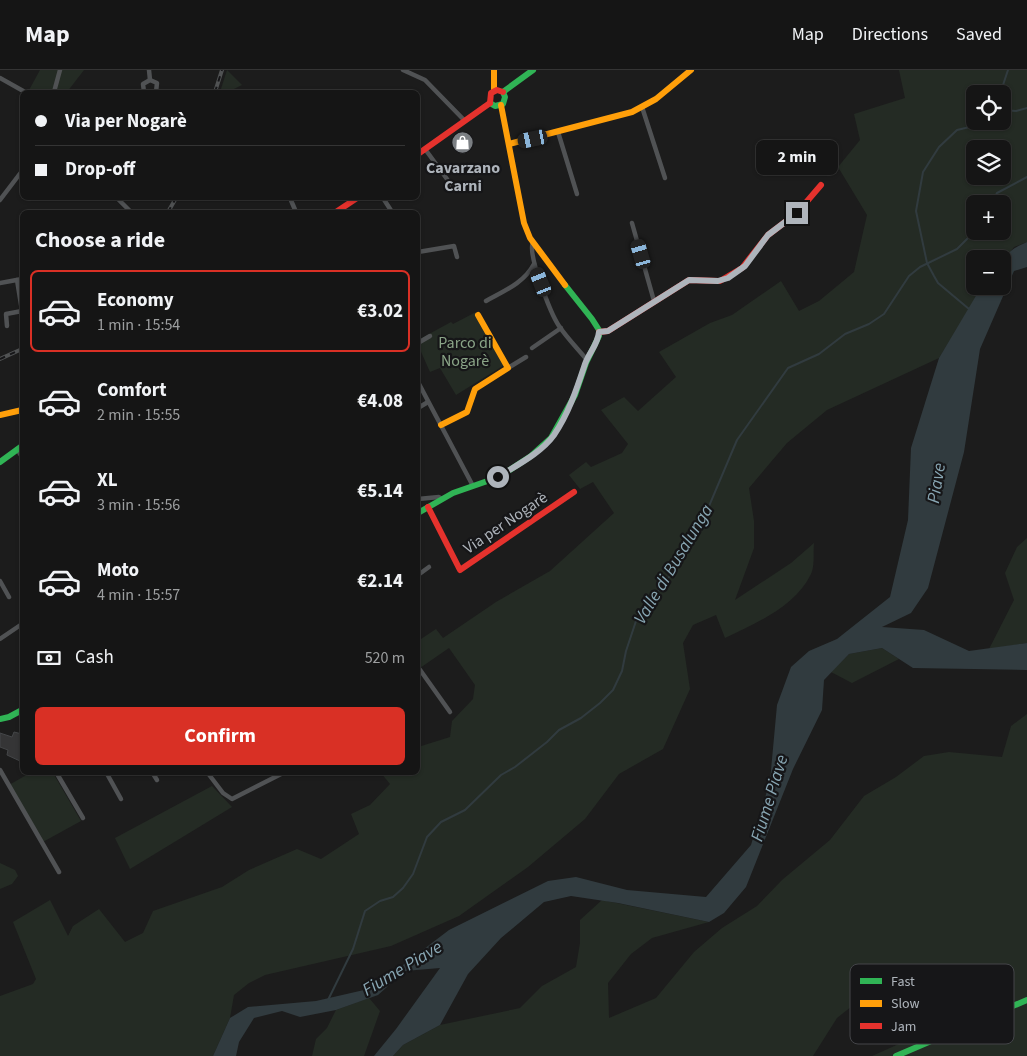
<!DOCTYPE html>
<html lang="en">
<head>
<meta charset="utf-8">
<style>
  body { margin:0; font-family:"Source Sans 3",sans-serif; background:#1e1e1e; color:#f1f3f6; height:100vh; display:flex; flex-direction:column; font-size:19px; white-space:nowrap }
  * { box-sizing:border-box; margin:0 }
  p { font-size:16px; color:#9d9fa0 }
  .icon { flex:none; width:28px; height:28px; fill:none; stroke:currentColor; stroke-width:2; stroke-linecap:round; stroke-linejoin:round }
  .map { position:relative; flex:1; overflow:hidden }
  .panel { position:absolute; left:20px; top:140px; width:400px; height:565px; display:flex; flex-direction:column; background:#151515; border-radius:8px; box-shadow:0 1px 4px #0004,0 0 0 1px #343434 }
  .panel>* { flex:none }
  .hud { position:absolute; left:20px; top:20px; width:400px; height:110px; border-radius:8px; box-shadow:0 1px 4px #0004,0 0 0 1px #343434; display:grid; align-content:center; height:110px; padding:0 15px; background:#151515 }
  .controls { position:absolute; left:966px; top:15px; display:grid; gap:10px }
  .controls a { display:grid; place-items:center; width:45px; height:45px; border-radius:8px; background:#151515; box-shadow:0 1px 4px #0004,0 0 0 1px #343434; font-size:25px }
  .end { position:absolute; width:22px; height:22px; margin:-11px; border:6px solid #aeb4bb; background:#111; box-shadow:0 0 0 2px #111 }
  .from { border-radius:50% }
  .bubble { position:absolute; height:35px; border-radius:8px; background:#151515; box-shadow:0 1px 4px #0004,0 0 0 1px #343434; font-size:16px; font-weight:700; line-height:35px; text-align:center }
  .car { position:absolute; width:15px; height:30px; margin:-15px -8px; border-radius:6px; box-shadow:0 0 4px 1px #0007; background:linear-gradient(#222 24%,#8ab4d8 0 40%,#222 0 76%,#8ab4d8 0 86%,#222 0) }
  .hud b { display:flex; align-items:center; gap:18px; height:48px; font-size:19px }
  .hud b+b { border-top:1px solid #343434 }
  .hud i { width:12px; height:12px; background:#f1f3f6 }
  ul { padding:0; list-style:none }
  li { display:flex; align-items:center; gap:15px; height:82px; margin:0 10px 8px; padding:0 5px; border:2px solid transparent; border-radius:8px }
  li div { flex:1 }
  li b { display:block; font-size:19px }
  li em { font-style:normal; font-weight:700 }
  li.on { border-color:#d93025 }
  li>.icon { width:45px; height:45px; stroke-width:1.5 }
  h2 { padding:0 15px; font-size:22px; line-height:60px }
  .pay { display:flex; align-items:center; gap:12px; height:55px; padding:0 15px; font-size:19px }
  .pay p { margin-inline-start:auto }
  .primary-button { display:flex; gap:10px; margin-top:auto; padding:10px 15px }
  .primary-button a { flex:1; height:58px; border-radius:8px; background:#d93025; color:#fff; font-size:20px; font-weight:700; line-height:58px; text-align:center }
  header { display:flex; align-items:center; gap:30px; box-sizing:border-box; height:70px; padding:0 25px; background:#151515; border-bottom:1px solid #343434 }
  header strong { font-size:24px }
  nav { display:flex; gap:28px; margin-inline-start:auto; font-size:18px }
  .map>svg:first-child { display:block }
  .green { fill:#242b24; fill-rule:evenodd }
  .water { fill:#313b3f }
  .lines { fill:none; stroke-linecap:round; stroke-linejoin:round }
  .stream { stroke:#313b3f; stroke-width:2 }
  .building { fill:#353536; stroke:#444648 }
  .street { stroke:#505254; stroke-width:4.5 }
  .fast { stroke:#30b455; stroke-width:6 }
  .slow { stroke:#ff9f0a; stroke-width:6 }
  .jam { stroke:#e5322d; stroke-width:6 }
  .rail-casing { stroke:#505253; stroke-width:4 }
  .rail { stroke:#161618; stroke-width:2; stroke-dasharray:5.5; stroke-linecap:butt }
  .route { stroke:#aeb4bb; stroke-width:6 }
  .labels { text-anchor:middle; stroke-width:4.5; stroke-linejoin:round; paint-order:stroke }
  .poi-label { font-size:16px; font-weight:bold; fill:#aeb4bb; stroke:#161618 }
  .park-label { font-size:16px; fill:#8aa487; stroke:#161618 }
  .street-label { font-size:16px; fill:#aeb4bb; stroke:#161618 }
  .water-label { font-size:18px; font-style:italic; fill:#88a6b3; stroke:#161618 }
  .key { fill:#161618; stroke:#444549; stroke-width:1 }
  .key-label { font-size:14px; fill:#aeb4bb }
</style>
</head>
<body>
<header>
<strong>Map</strong>
<nav><a>Map</a><a>Directions</a><a>Saved</a></nav>
</header>
<div class="map">
<svg width="1027" height="986" viewBox="0 0 1027 986">
  <rect width="100%" height="100%" fill="#1c1c1c"/>
  <g class="green">
    <path d="M 40,0 L 84,0 L 67,22 L 28,22 Z"/>
    <path d="M 227,0 L 242,15 L 228,22 L 220,22 Z"/>
    <path d="M 899,0 L 1027,0 L 1027,172 L 1014,177 L 1003,192 L 1002,189 L 975,189 L 975,216 L 983,216 L 939,288 L 827,340 L 787,373 L 749,418 L 754,451 L 754,478 L 735,530 L 791,493 L 814,473 C 813,482 815,496 811,504 C 795,537 756,553 725,568 L 716,545 L 693,555 L 683,573 L 690,619 L 663,679 L 619,704 L 585,749 L 528,797 L 459,846 L 391,876 L 265,905 L 249,913 L 234,925 L 230,948 L 213,986 L 0,986 L 0,926 L 33,914 L 36,909 L 13,852 L 50,830 L 68,866 L 73,856 L 99,839 L 125,872 L 143,863 L 153,841 L 222,817 L 249,800 L 297,779 L 321,789 L 359,764 L 351,744 L 370,735 L 390,714 L 381,703 L 418,702 L 418,677 L 450,667 L 452,651 L 473,629 L 475,615 L 449,578 L 420,598 L 418,594 L 418,571 L 436,559 L 443,568 L 496,532 L 550,501 L 614,443 L 593,412 L 580,419 L 569,405 L 586,392 L 591,397 L 622,383 L 628,374 L 601,340 L 624,327 L 638,341 L 676,307 L 659,282 L 710,253 L 732,245 L 781,211 L 799,241 L 819,231 L 854,202 L 867,145 L 838,97 L 860,70 L 854,44 L 905,28 ZM 975,24 L 1002,24 L 1002,51 L 975,51 ZM 975,79 L 1002,79 L 1002,106 L 975,106 ZM 975,134 L 1002,134 L 1002,161 L 975,161 Z"/>
    <path d="M 476,242 L 506,294 L 456,325 L 440,298 L 430,302 L 418,275 L 418,270 L 451,252 L 453,254 Z"/>
    <path d="M 1027,468 L 1027,573 L 989,579 L 1014,530 L 1005,503 L 1017,477 Z"/>
    <path d="M 882,578 L 899,589 L 852,613 L 831,602 L 849,584 Z"/>
    <path d="M 1027,644 L 1027,986 L 872,986 L 919,965 L 897,923 L 885,910 L 837,948 L 813,986 L 393,986 L 403,975 L 440,955 L 520,938 L 542,916 L 576,897 L 580,873 L 580,850 L 602,830 L 709,852 L 652,868 L 631,884 L 608,913 L 609,948 L 656,928 L 694,882 L 722,858 L 757,836 L 782,810 L 830,770 L 864,726 L 896,707 L 924,686 L 949,682 L 1002,687 L 1011,656 Z"/>
    <path d="M 30,703 L 53,703 L 81,751 L 41,773 L 9,715 Z"/>
    <path d="M 212,716 L 232,737 L 130,799 L 115,768 Z"/>
    <path d="M 0,793 L 15,800 L 18,806 L 12,814 L 0,819 Z"/>
    <path d="M 369,928 L 380,941 L 364,986 L 312,986 L 316,969 L 327,958 L 336,940 Z"/>
  </g>
  <path class="water" d="M 1027,172 L 1027,197 L 1014,201 L 980,279 L 964,382 L 928,518 L 911,543 L 882,557 L 924,560 L 969,581 L 1027,573 L 1027,600 L 913,598 L 882,578 L 849,584 L 824,610 L 822,640 L 793,699 L 746,817 L 724,843 L 709,852 L 618,833 L 571,826 L 544,832 L 501,868 L 468,904 L 440,955 L 403,975 L 393,986 L 374,986 L 396,959 L 440,898 L 405,901 L 378,925 L 336,940 L 300,947 L 282,941 L 254,948 L 239,972 L 236,986 L 213,986 L 230,948 L 248,937 L 316,931 L 364,920 L 403,895 L 449,860 L 548,811 L 576,807 L 627,820 L 706,827 L 751,775 L 770,711 L 777,635 L 791,597 L 809,581 L 837,569 L 890,527 L 908,450 L 911,378 L 939,288 L 980,219 L 983,216 L 1002,216 C 1002,191 1001,183 1027,172 Z"/>
  <g class="lines">
    <g class="stream">
      <path d="M 1000,24 L 1008,0"/>
      <path d="M 1002,40 L 1016,41 L 1027,38"/>
      <path d="M 991,134 L 997,123 L 1027,107"/>
      <path d="M 969,239 L 938,213 L 934,206 L 927,193 L 916,141 L 923,102 L 939,77 L 957,60 L 978,55 L 982,51"/>
      <path d="M 328,930 L 353,879 L 365,841 L 380,831 L 393,827 L 403,818 L 413,804 L 427,767 L 441,752 L 465,740 L 501,705 L 515,697 L 547,672 L 559,660 L 581,648 L 600,633 L 613,620 L 622,601 L 626,581 L 636,551 L 669,507 L 701,455 L 737,370 L 788,298 L 819,284 L 845,264 L 869,254 L 884,244 L 909,206 L 920,197 L 957,179 L 975,161"/>
    </g>
  </g>
  <path class="building" d="M 14,662 L 22,664 L 22,682 L 20,691 L 7,685 L 8,680 L 0,677 L 0,663 L 12,667 Z"/>
  <g class="lines">
    <g class="street">
      <path d="M 149,0 L 150,10"/>
      <path d="M 403,0 L 425,10 L 465,51"/>
      <path d="M 0,8 L 25,22"/>
      <path d="M 54,22 L 60,0"/>
      <path d="M 144,22 L 143,14 L 150,10 L 157,13 L 156,22"/>
      <path d="M 642,37 L 665,108"/>
      <path d="M 558,62 L 577,124"/>
      <path d="M 425,79 L 455,120"/>
      <path d="M 117,128 L 129,140"/>
      <path d="M 290,128 L 296,142"/>
      <path d="M 383,128 L 392,142"/>
      <path d="M 0,130 L 22,101"/>
      <path d="M 632,153 L 654,231"/>
      <path d="M 533,172 C 527,184 551,244 559,256 C 567,268 578,279 587,290"/>
      <path d="M 418,182 L 454,176 L 457,187"/>
      <path d="M 0,213 L 22,209"/>
      <path d="M 486,231 C 504,221 524,213 534,194"/>
      <path d="M 7,256 L 6,244 L 22,241 L 17,210"/>
      <path d="M 418,273 L 430,266"/>
      <path d="M 532,278 L 561,258"/>
      <path d="M 508,298 L 526,287"/>
      <path d="M 418,312 L 473,416"/>
      <path d="M 418,338 L 428,332"/>
      <path d="M 17,379 L 22,387"/>
      <path d="M 418,429 L 439,427 L 442,429"/>
      <path d="M 418,505 L 429,497"/>
      <path d="M 0,511 L 9,527"/>
      <path d="M 0,569 L 22,554"/>
      <path d="M 418,597 L 450,642"/>
      <path d="M 0,700 L 59,802"/>
      <path d="M 56,702 L 83,748"/>
      <path d="M 106,702 L 121,729"/>
      <path d="M 152,702 L 157,710"/>
      <path d="M 207,702 L 223,723 L 232,729 L 285,702"/>
    </g>
    <g class="fast">
      <path d="M 503,22 L 533,0"/>
      <path d="M 490,33 L 495,36 L 503,34 L 505,27 L 503,22"/>
      <path d="M 0,392 L 22,376"/>
      <path d="M 418,443 L 453,423 L 499,407 L 531,386 L 551,368 L 575,325 L 586,293 L 599,266 L 599,260 L 592,249 L 565,215"/>
      <path d="M 0,649 L 9,647 L 22,640"/>
      <path d="M 896,986 L 1027,930"/>
    </g>
    <g class="slow">
      <path d="M 494,0 L 494,20"/>
      <path d="M 501,35 L 524,153 L 530,168 L 565,215"/>
      <path d="M 509,74 L 632,42 L 656,29 L 691,0"/>
      <path d="M 0,345 L 22,340"/>
      <path d="M 441,355 L 467,342 L 475,319 L 508,298 L 478,245"/>
    </g>
    <g class="jam">
      <path d="M 490,33 L 491,23 L 497,20 L 503,22"/>
      <path d="M 418,84 L 490,33"/>
      <path d="M 336,142 L 357,128"/>
      <path d="M 599,262 L 608,261 L 689,210 L 720,211 L 742,198 L 768,165 L 797,143 L 821,115"/>
      <path d="M 428,437 L 460,500 L 574,422"/>
    </g>
    <defs>
      <g id="rail">
        <path d="M 215,22 L 222,0"/>
        <path d="M 168,142 L 176,128"/>
        <path d="M 0,289 L 22,279"/>
      </g>
    </defs>
    <use href="#rail" class="rail-casing"/>
    <use href="#rail" class="rail"/>
  </g>
  <g class="lines">
    <path class="route" d="M 498,407 C 517,395 541,383 554,365 C 569,343 577,318 585,294 C 589,283 598,274 599,262 L 608,261 L 689,210 L 718,211 L 728,208 L 745,196 L 768,165 L 797,143"/>
  </g>
  <defs>
    <symbol id="shop-disc" viewBox="-11 -11 22 22"><circle r="9.5" fill="#7b7f83" stroke="#161618"/><path d="M-5-2.5h2.3a2.7 3.5 0 0 1 5.4 0H5L5.5 6h-11ZM-1.5-2.5h3a1.5 2.3 0 0 0-3 0Z" fill="#fff"/></symbol>
  </defs>
  <g fill-rule="evenodd">
    <use href="#shop-disc" x="450" y="60" width="25" height="25"/>
  </g>
  <g class="labels">
    <g class="poi-label">
      <text x="463" y="103">Cavarzano<tspan x="463" dy="18">Carni</tspan></text>
    </g>
    <g class="park-label">
      <text x="465" y="278">Parco di<tspan x="465" dy="18">Nogarè</tspan></text>
    </g>
    <g class="street-label">
      <text transform="translate(505 452) rotate(-34)" y="6">Via per Nogarè</text>
    </g>
    <g class="water-label">
      <text transform="translate(936 413) rotate(-81)" y="6">Piave</text>
      <text transform="translate(673 494) rotate(-59)" y="6">Valle di Busalunga</text>
      <text transform="translate(769 728) rotate(-73)" y="6">Fiume Piave</text>
      <text transform="translate(402 898) rotate(-31)" y="6">Fiume Piave</text>
    </g>
  </g>
  <rect x="850" y="894" width="164" height="80" rx="8" class="key"/>
  <rect x="860" y="908" width="22" height="6" fill="#30b455"/>
  <rect x="860" y="930" width="22" height="7" fill="#ff9f0a"/>
  <rect x="860" y="953" width="22" height="6" fill="#e5322d"/>
  <g class="key-label">
    <text x="891" y="916">Fast</text>
    <text x="891" y="938">Slow</text>
    <text x="891" y="961">Jam</text>
  </g>
</svg>
<div class="controls">
<a><svg class="icon" aria-label="locate" viewBox="0 0 24 24"><circle cx="12" cy="12" r="6"/><path d="M12 2v4M12 18v4M2 12h4M18 12h4"/></svg></a>
<a><svg class="icon" aria-label="layers" viewBox="0 0 24 24"><path d="M12 4l9 5-9 5-9-5zM3 14l9 5 9-5"/></svg></a>
<a>+</a>
<a>−</a>
</div>
<i class="end from" style="left:498px;top:407px"></i>
<i class="end" style="left:797px;top:143px"></i>
<div class="bubble" style="left:756px;top:70px;width:82px">2 min</div>
<i class="car" style="left:533px;top:69px;rotate:258deg"></i>
<i class="car" style="left:641px;top:184px;rotate:344deg"></i>
<i class="car" style="left:541px;top:212px;rotate:338deg"></i>
<div class="hud">
<b><i class="from"></i>Via per Nogarè</b>
<b><i></i>Drop-off</b>
</div>
<section class="panel">
<h2>Choose a ride</h2>
<ul>
<li class="on"><svg class="icon" aria-label="car" viewBox="0 0 24 24"><path d="M5 17H2v-5l4-1 3-4h7l3 4 3 1v5h-3M9 17h6M6 11h13"/><circle cx="7" cy="17" r="2"/><circle cx="17" cy="17" r="2"/></svg><div><b>Economy</b><p>1 min · 15:54</p></div><em>€3.02</em></li>
<li><svg class="icon" aria-label="car" viewBox="0 0 24 24"><path d="M5 17H2v-5l4-1 3-4h7l3 4 3 1v5h-3M9 17h6M6 11h13"/><circle cx="7" cy="17" r="2"/><circle cx="17" cy="17" r="2"/></svg><div><b>Comfort</b><p>2 min · 15:55</p></div><em>€4.08</em></li>
<li><svg class="icon" aria-label="car" viewBox="0 0 24 24"><path d="M5 17H2v-5l4-1 3-4h7l3 4 3 1v5h-3M9 17h6M6 11h13"/><circle cx="7" cy="17" r="2"/><circle cx="17" cy="17" r="2"/></svg><div><b>XL</b><p>3 min · 15:56</p></div><em>€5.14</em></li>
<li><svg class="icon" aria-label="car" viewBox="0 0 24 24"><path d="M5 17H2v-5l4-1 3-4h7l3 4 3 1v5h-3M9 17h6M6 11h13"/><circle cx="7" cy="17" r="2"/><circle cx="17" cy="17" r="2"/></svg><div><b>Moto</b><p>4 min · 15:57</p></div><em>€2.14</em></li>
</ul>
<div class="pay"><svg class="icon" aria-label="cash" viewBox="0 0 24 24"><path d="M3 7h18v10H3z"/><circle cx="12" cy="12" r="2"/></svg>Cash<p>520 m</p></div>
<div class="primary-button"><a>Confirm</a></div>
</section>
</div>
</body>
</html>
